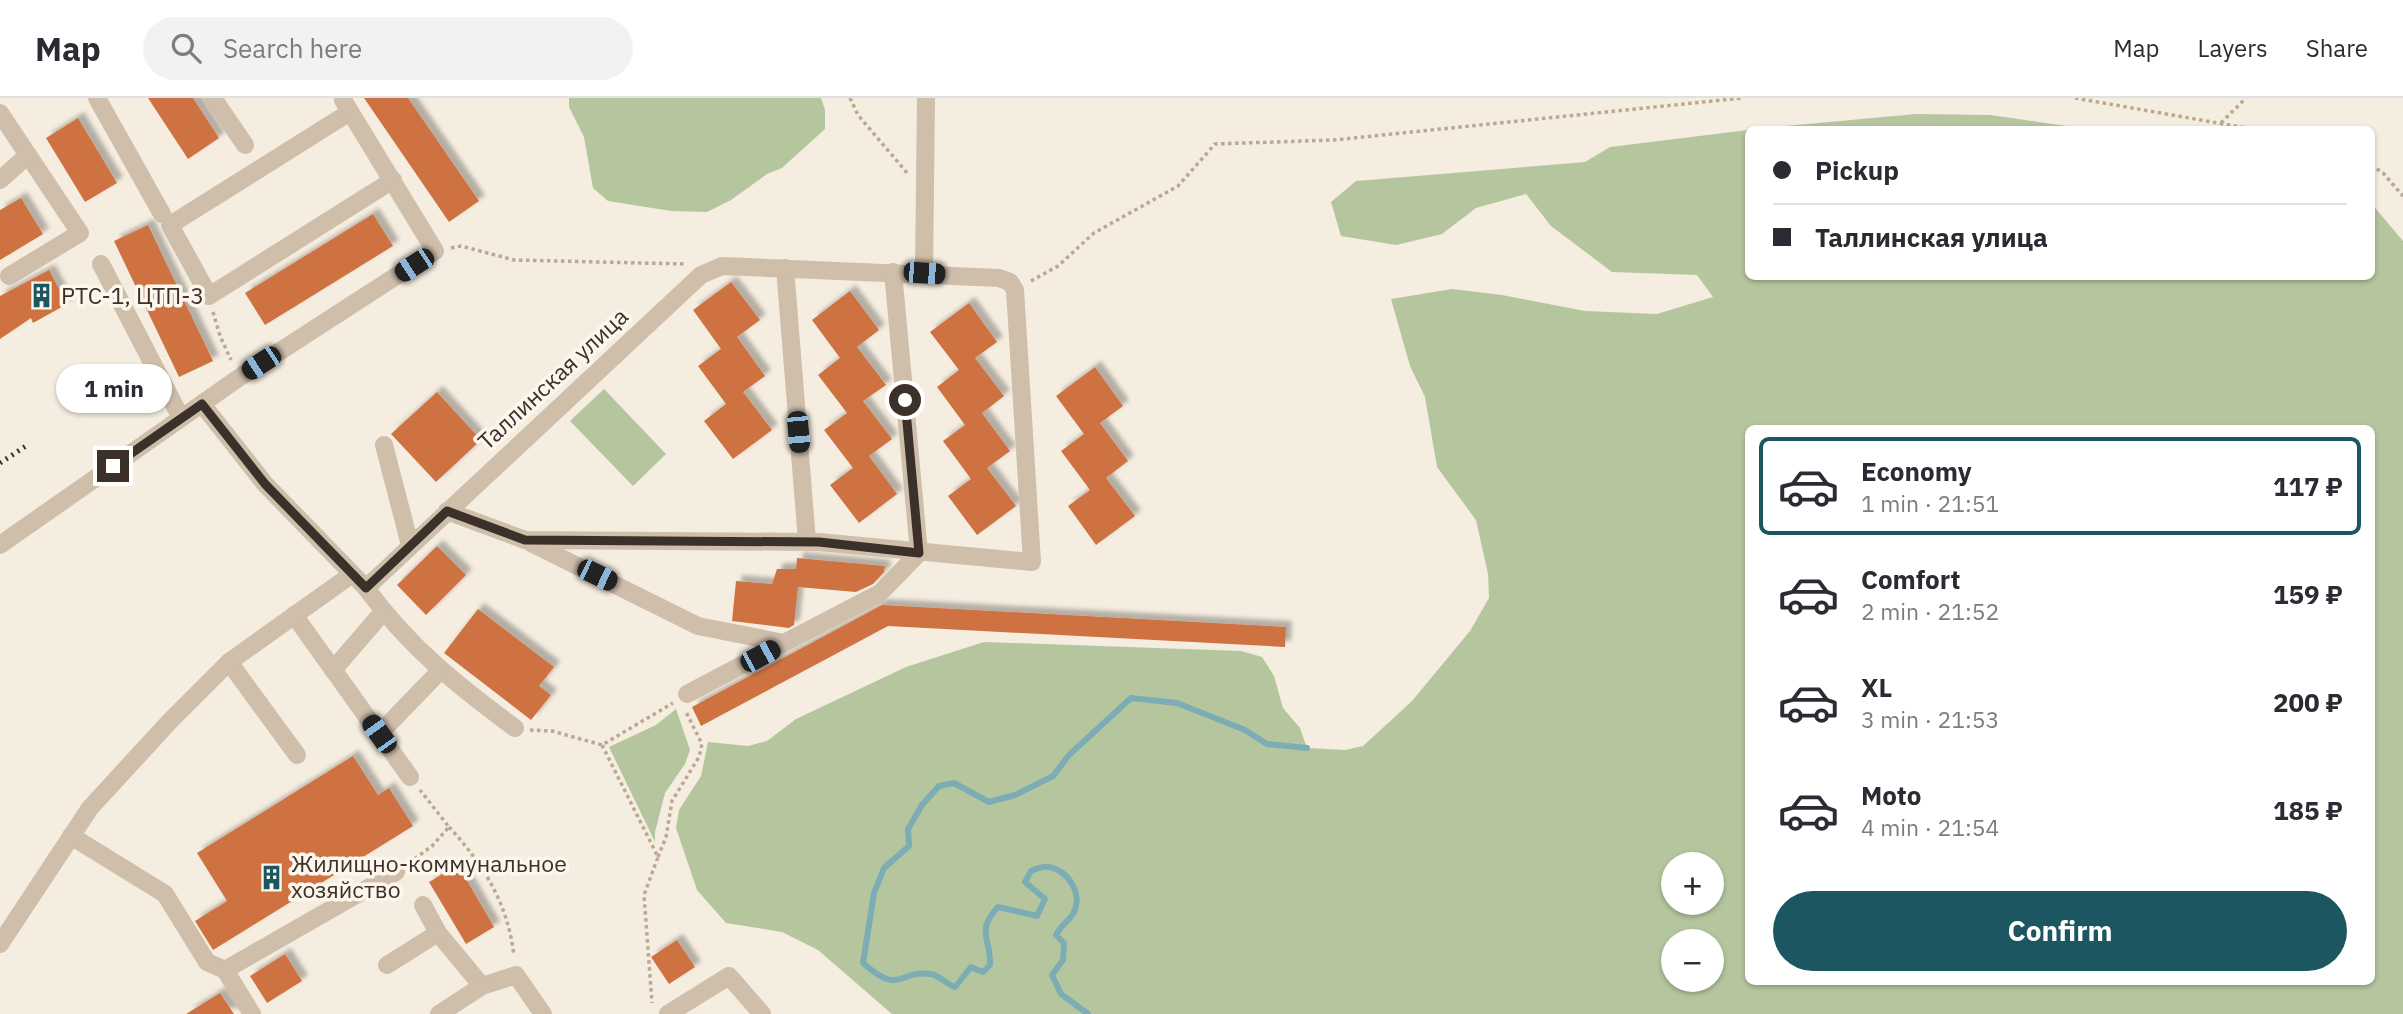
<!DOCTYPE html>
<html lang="en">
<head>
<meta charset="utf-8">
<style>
  body { margin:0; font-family:"IBM Plex Sans",sans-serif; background:#f2f2f3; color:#2b2b33; height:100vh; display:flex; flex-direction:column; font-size:26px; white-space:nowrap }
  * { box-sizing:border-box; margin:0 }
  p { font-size:23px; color:#7c7c81 }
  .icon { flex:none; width:38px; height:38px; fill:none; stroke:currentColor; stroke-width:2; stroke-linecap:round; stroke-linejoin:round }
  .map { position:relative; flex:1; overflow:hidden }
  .details { position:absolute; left:1745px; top:327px; width:630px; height:560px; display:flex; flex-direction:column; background:#fff; border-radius:10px; box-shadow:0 2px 5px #0004 }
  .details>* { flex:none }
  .banner { position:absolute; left:1745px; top:28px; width:630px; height:154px; border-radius:10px; box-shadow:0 2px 5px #0004; display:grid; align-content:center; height:154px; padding:0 28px; background:#fff }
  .fabs { position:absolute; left:1661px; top:754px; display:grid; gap:14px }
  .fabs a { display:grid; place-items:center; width:63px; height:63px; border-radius:50%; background:#fff; box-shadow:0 2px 5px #0004; font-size:35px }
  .end { position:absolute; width:32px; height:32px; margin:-16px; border:9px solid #3c312a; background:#fff; box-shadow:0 0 0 4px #fff }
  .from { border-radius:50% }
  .bubble { position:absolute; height:49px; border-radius:24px; background:#fff; box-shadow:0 2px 5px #0004; font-size:23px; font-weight:700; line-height:49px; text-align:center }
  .car { position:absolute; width:21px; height:42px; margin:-21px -10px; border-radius:9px; box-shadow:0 0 5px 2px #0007; background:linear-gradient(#222 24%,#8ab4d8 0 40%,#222 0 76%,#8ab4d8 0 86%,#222 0) }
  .banner b { display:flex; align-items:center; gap:24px; height:66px; font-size:26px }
  .banner b+b { border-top:2px solid #e1e1e2 }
  .banner i { width:18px; height:18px; background:#2b2b33 }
  ul { padding:12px 0 0; list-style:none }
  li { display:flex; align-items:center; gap:21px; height:98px; margin:0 14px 10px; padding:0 14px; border:4px solid transparent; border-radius:10px }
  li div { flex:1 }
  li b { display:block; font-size:26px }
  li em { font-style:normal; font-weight:700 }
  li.selected { border-color:#1b5661 }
  li>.icon { width:63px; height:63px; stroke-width:1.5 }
  .button { display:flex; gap:14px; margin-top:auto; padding:14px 28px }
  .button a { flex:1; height:80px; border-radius:42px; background:#1b5661; color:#fff; font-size:28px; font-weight:700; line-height:80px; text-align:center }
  header { display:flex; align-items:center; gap:42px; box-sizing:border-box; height:98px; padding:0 35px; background:#fff; border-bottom:2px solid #e1e1e2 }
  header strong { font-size:33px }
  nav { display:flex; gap:38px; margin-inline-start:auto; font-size:24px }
  .search { width:490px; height:63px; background:#f2f2f3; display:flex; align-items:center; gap:18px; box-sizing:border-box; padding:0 24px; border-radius:38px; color:#7c7c81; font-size:26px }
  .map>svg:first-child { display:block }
  .green { fill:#b5c69e; fill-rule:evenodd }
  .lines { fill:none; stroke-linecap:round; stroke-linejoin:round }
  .stream { stroke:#7cadb5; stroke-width:6 }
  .building { fill:#cf7243; filter:url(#shadow) }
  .path { stroke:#bba894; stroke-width:3.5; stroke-dasharray:3.5 3.5; stroke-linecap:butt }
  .minor { stroke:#cfbeaa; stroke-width:18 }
  .rail { stroke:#3c312a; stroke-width:5; stroke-dasharray:2 5; stroke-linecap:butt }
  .route { stroke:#3c312a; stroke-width:9 }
  .labels { text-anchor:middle; stroke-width:7; stroke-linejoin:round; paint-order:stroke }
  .poi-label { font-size:23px; fill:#3c312a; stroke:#fcf6ed; text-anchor:start }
  .street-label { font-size:23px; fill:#3c312a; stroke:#fcf6ed }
</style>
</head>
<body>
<header>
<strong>Map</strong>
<div class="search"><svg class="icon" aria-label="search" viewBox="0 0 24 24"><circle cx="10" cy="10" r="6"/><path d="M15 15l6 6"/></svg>Search here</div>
<nav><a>Map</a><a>Layers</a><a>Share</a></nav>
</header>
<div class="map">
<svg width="2403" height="916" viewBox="0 0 2403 916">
  <defs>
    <filter id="shadow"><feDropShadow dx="6" dy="-6" stdDeviation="2" flood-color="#0004"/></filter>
  </defs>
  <rect width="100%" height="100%" fill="#f5ede0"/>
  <g class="green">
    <path d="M 569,0 L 821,0 L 825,12 L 825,31 L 782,70 L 767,76 L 731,102 L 707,114 L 671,113 L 608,103 L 593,90 L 584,39 L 569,9 Z"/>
    <path d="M 1916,16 L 1990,17 L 2087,31 L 1754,31 Z"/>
    <path d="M 1748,32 L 1748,178 L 2371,178 L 2371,105 L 2403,143 L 2403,916 L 892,916 L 818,852 L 782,834 L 726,825 L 697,792 L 676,730 L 679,712 L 701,678 L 708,644 L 748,648 L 767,643 L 796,621 L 906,569 L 984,544 L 1241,553 L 1262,559 L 1274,578 L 1283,610 L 1300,630 L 1307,650 L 1345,652 L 1363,648 L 1412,603 L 1470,533 L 1489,500 L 1488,476 L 1476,422 L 1437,369 L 1425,299 L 1410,268 L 1391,201 L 1452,191 L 1502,197 L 1585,213 L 1657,216 L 1713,199 L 1697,177 L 1612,174 L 1551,128 L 1526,96 L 1476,110 L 1442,136 L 1396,147 L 1341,138 L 1331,104 L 1356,83 L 1585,64 L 1610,49 ZM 1748,331 L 2371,331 L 2371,884 L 1748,884 ZM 1673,766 L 1712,766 L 1712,805 L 1673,805 ZM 1673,844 L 1712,844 L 1712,882 L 1673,882 Z"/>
    <path d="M 604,291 L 666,356 L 633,388 L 570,323 Z"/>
    <path d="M 676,611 L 690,652 L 685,666 L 665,695 L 655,734 L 655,744 L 609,649 L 656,627 Z"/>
  </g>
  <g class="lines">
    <path class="stream" d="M 1088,916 L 1061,896 L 1052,877 L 1063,862 L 1064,845 L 1056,837 C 1061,827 1068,824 1073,816 C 1084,797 1068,771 1048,769 C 1043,768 1036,771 1031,773 L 1025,784 L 1045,801 L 1037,818 L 998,809 C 975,834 991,839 990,867 L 983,874 L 971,869 L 955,889 C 946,886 939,877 931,876 C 899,871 901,899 863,865 L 874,795 L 884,770 L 909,748 L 908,731 L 922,707 L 939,688 L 954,685 L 989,704 L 1015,697 L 1053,678 L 1069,657 L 1131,600 L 1177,605 L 1245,632 L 1267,646 L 1307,650"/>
  </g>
  <g class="building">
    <path d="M 148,0 L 193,0 L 219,40 L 188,61 Z"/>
    <path d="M 364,0 L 408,0 L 479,103 L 449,124 Z"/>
    <path d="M 78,20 L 117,85 L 85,104 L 46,40 Z"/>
    <path d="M 21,100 L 43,136 L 0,162 L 0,112 Z"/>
    <path d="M 373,116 L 393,148 L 265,227 L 245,195 Z"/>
    <path d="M 148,127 L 213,263 L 179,279 L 114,143 Z"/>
    <path d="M 49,172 L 67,206 L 33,225 L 31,220 L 0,241 L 0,198 Z"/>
    <path d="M 731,184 L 760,222 L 737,239 L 765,278 L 743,294 L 772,332 L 733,361 L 704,323 L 726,306 L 698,268 L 721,251 L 693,212 Z"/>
    <path d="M 850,193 L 879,232 L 857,249 L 886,287 L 863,303 L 892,341 L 869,358 L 897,396 L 859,425 L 830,387 L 853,370 L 824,332 L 847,315 L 818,277 L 840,260 L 812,222 Z"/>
    <path d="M 969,205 L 997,244 L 975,260 L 1004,298 L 982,315 L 1010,353 L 987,370 L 1016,408 L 977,437 L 948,398 L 971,381 L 943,343 L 965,327 L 937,289 L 959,272 L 930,234 Z"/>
    <path d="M 1095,269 L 1123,308 L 1100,325 L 1128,363 L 1106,380 L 1135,418 L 1096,447 L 1068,408 L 1090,392 L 1061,353 L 1084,336 L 1056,298 Z"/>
    <path d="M 437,294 L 481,342 L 436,384 L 391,336 Z"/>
    <path d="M 437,448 L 466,477 L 426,517 L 397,487 Z"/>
    <path d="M 797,460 L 885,468 L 884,474 L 873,486 L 856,494 L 798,489 L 794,527 L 789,530 L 732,523 L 736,483 L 772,486 L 777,471 L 796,471 Z"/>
    <path d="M 882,507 L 1286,529 L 1285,549 L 888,528 L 701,628 L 692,609 Z"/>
    <path d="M 478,511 L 554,569 L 539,588 L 551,597 L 531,622 L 444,555 Z"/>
    <path d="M 353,658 L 378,697 L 389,690 L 413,728 L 213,852 L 195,823 L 227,803 L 197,755 Z"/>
    <path d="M 458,767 L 494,829 L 466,846 L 429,784 Z"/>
    <path d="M 677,842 L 695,869 L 669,886 L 651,859 Z"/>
    <path d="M 285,856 L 302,883 L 267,905 L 250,878 Z"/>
    <path d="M 220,895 L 234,916 L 186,916 Z"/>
  </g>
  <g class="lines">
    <g class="path">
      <path d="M 850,0 L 858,17 L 908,76"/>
      <path d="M 2075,0 L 2258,32"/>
      <path d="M 2221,25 L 2246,0"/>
      <path d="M 2371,67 L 2383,75 L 2403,98"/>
      <path d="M 451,150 L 461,148 L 514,162 L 686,166"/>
      <path d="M 1031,183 L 1058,168 L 1094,135 L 1178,88 L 1215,46 L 1334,42 L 1742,0"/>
      <path d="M 213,214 L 220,238 L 231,262"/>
      <path d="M 530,632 L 552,633 L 602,647 L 673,605"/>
      <path d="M 602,647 L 658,759 L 644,797 L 652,905"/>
      <path d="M 449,729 C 484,767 508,806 514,858"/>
      <path d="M 658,759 L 666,739 L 672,703 L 699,659 L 702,646 L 686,614"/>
      <path d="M 409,765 L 432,748 L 449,729 L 420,692"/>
    </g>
    <g class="minor">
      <path d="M 97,0 L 162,116"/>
      <path d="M 213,0 L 245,47"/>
      <path d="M 350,14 L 170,127 L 209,198 L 393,82"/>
      <path d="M 0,15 L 80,135 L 9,178"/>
      <path d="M 0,82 L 28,57"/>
      <path d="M 101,166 L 181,320"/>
      <path d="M 785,170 L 807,443"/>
      <path d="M 924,175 L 926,0"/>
      <path d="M 202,306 L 265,386 L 366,490 L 701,177 L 722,168 L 999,180 L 1010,184 L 1015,192 L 1032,464 L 819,444 L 525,442 L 447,413"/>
      <path d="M 384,347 L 410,447"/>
      <path d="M 531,445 L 698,528 L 784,545 L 880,495 L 919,455 L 893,174"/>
      <path d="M 0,447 L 240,279 L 435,153 L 343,2"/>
      <path d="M 366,490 C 409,549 457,587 515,630"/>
      <path d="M 294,517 L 410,679"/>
      <path d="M 229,564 L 297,657"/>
      <path d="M 333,572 L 383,514"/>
      <path d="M 687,596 L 784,545"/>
      <path d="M 379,636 L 439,574"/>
      <path d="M 71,738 L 165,796 L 207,864 L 225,872"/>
      <path d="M 423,807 L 438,835 L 482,888 L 516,877 L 543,916"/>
      <path d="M 0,846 L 90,710 L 170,623 L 229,564 L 351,477"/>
      <path d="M 387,867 L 438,835"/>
      <path d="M 252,916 L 225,872 L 396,774"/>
      <path d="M 439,916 L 482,888"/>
      <path d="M 668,916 L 729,878 L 762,916"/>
    </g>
    <path class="rail" d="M 0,365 L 26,348"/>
  </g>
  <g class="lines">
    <path class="route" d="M 113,368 L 202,306 L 265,386 L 366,490 L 447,413 L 525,442 L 819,444 L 919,455 L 905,302"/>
  </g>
  <defs>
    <symbol id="building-bare" viewBox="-9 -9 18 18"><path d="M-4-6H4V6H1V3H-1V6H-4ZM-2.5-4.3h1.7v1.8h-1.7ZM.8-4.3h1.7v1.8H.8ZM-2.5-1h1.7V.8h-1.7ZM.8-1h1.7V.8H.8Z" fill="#1b5661" stroke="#fcf6ed" stroke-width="2.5" paint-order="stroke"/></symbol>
  </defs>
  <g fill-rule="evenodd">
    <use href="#building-bare" x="24" y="180" width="35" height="35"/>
    <use href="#building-bare" x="254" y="762" width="35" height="35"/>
  </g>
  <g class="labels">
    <g class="poi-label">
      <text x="61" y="206">РТС-1, ЦТП-3</text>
      <text x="291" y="774">Жилищно-коммунальное<tspan x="291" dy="26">хозяйство</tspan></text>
    </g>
    <g class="street-label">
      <text transform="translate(553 281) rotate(-43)" y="8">Таллинская улица</text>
    </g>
  </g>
</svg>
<div class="fabs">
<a>+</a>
<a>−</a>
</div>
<i class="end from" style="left:905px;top:302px"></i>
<i class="end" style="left:113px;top:368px"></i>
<div class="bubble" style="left:56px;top:266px;width:116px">1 min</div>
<i class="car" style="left:414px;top:167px;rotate:237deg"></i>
<i class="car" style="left:924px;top:175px;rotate:94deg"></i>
<i class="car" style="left:261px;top:265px;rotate:237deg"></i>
<i class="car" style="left:798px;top:334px;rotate:175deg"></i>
<i class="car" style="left:597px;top:477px;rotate:116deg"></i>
<i class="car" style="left:760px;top:558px;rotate:62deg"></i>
<i class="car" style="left:379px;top:636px;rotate:324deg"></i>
<div class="banner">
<b><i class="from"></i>Pickup</b>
<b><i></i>Таллинская улица</b>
</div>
<section class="details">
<ul>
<li class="selected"><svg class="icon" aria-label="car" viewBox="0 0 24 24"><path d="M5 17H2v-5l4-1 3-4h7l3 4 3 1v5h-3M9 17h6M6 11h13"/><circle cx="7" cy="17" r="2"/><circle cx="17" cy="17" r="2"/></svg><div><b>Economy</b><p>1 min · 21:51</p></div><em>117 ₽</em></li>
<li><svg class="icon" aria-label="car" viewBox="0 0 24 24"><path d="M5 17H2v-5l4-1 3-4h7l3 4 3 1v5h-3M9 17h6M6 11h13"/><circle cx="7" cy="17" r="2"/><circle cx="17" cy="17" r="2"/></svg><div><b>Comfort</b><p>2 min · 21:52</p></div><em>159 ₽</em></li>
<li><svg class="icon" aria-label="car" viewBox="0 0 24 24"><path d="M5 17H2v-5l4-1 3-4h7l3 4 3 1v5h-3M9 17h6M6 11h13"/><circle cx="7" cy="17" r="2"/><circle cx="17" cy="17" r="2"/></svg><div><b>XL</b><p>3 min · 21:53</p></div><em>200 ₽</em></li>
<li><svg class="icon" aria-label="car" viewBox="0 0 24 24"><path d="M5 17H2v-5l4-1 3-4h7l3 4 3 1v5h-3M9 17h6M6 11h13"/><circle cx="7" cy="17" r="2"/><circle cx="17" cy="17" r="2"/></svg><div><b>Moto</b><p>4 min · 21:54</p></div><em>185 ₽</em></li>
</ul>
<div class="button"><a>Confirm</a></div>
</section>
</div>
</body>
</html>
